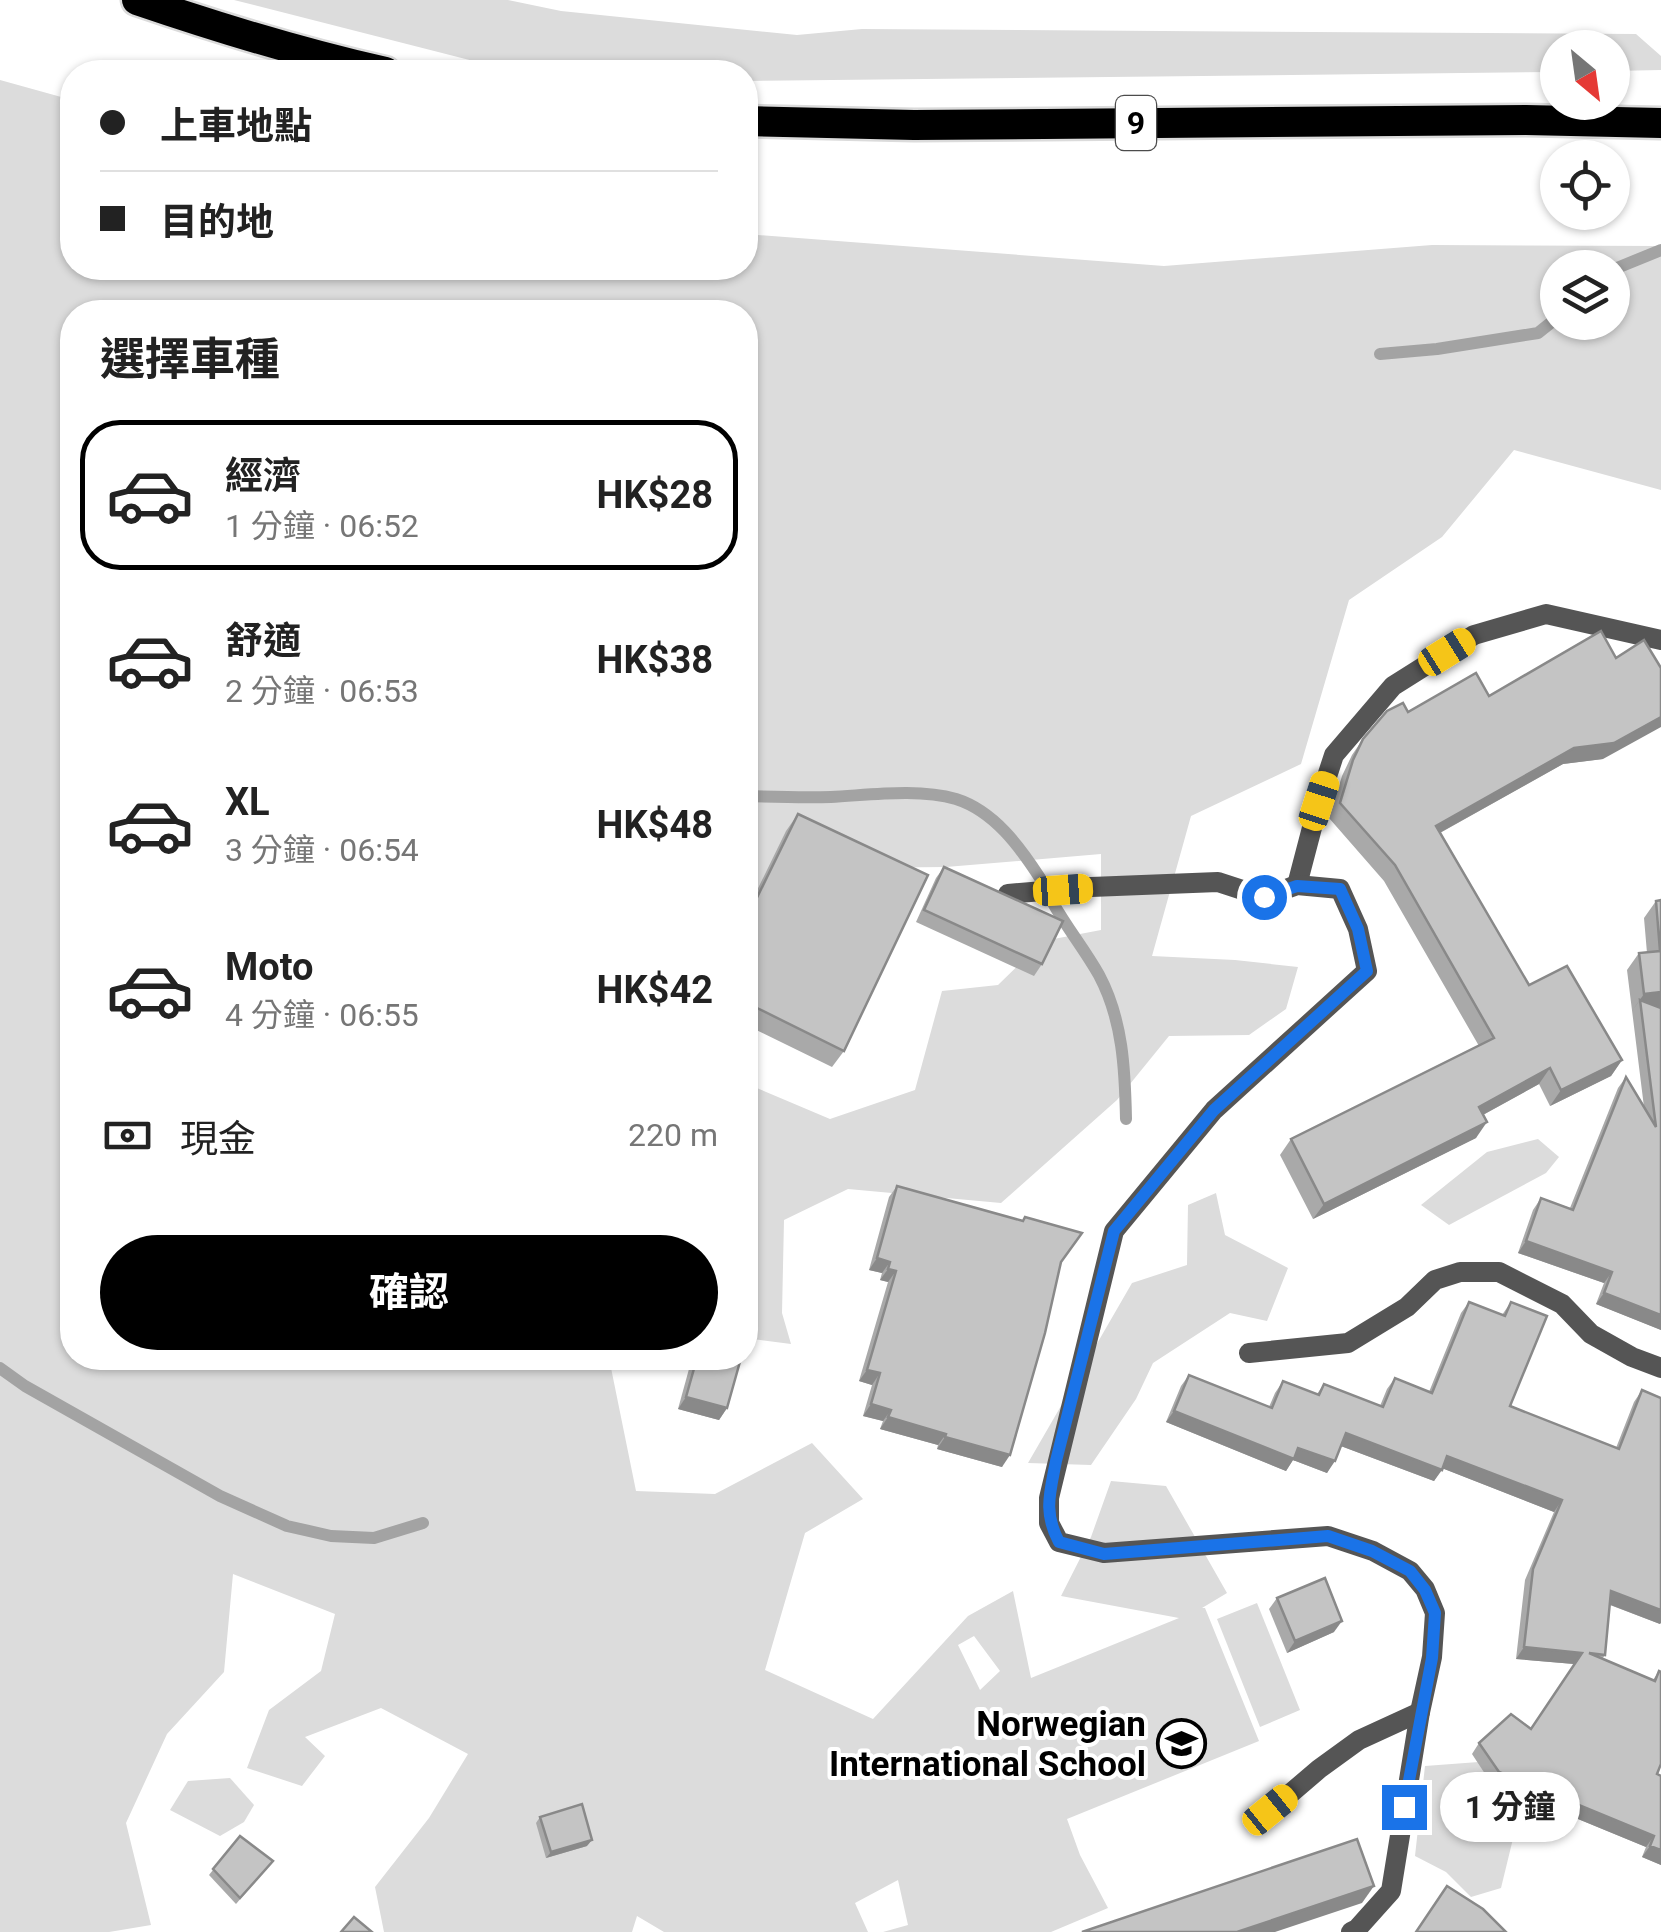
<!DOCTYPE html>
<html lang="zh-TW">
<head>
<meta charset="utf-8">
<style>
  body { margin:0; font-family:Roboto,"Noto Sans TC",sans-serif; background:#f2f2f2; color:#222; height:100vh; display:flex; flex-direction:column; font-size:38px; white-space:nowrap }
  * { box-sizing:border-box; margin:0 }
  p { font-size:32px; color:#767676 }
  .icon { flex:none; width:55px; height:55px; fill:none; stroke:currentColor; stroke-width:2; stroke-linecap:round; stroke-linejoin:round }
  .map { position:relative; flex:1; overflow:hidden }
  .drawer { position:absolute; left:60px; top:300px; width:698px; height:1070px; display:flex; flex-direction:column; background:#fff; border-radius:40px; box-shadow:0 2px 8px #0004 }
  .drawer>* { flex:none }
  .guide { position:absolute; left:60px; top:60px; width:698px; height:220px; border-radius:40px; box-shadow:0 2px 8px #0004; display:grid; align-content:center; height:220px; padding:0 40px; background:#fff }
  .needle { width:65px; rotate:151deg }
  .tools { position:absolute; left:1540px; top:30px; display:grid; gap:20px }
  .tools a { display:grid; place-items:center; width:90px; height:90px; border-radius:50%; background:#fff; box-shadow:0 2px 8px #0004; font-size:50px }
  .end { position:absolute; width:45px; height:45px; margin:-22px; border:12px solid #1a73e8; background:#fff; box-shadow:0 0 0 5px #fff }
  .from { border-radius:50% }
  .bubble { position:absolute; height:70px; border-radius:35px; background:#fff; box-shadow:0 2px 8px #0004; font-size:32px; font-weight:700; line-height:70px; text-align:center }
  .car { position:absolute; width:30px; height:60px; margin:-30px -15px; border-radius:12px; box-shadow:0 0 8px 2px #0007; background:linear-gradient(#f5c518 24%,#345 0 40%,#f5c518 0 76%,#345 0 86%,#f5c518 0) }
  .guide b { display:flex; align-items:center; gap:35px; height:95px; font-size:38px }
  .guide b+b { border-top:2px solid #e0e0e0 }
  .guide i { width:25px; height:25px; background:#222 }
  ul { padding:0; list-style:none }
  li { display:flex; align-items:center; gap:30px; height:150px; margin:0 20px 15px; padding:0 20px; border:5px solid transparent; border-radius:40px }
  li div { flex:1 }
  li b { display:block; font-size:38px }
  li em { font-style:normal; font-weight:700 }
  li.current { border-color:#000 }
  li>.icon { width:90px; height:90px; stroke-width:1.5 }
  h2 { padding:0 40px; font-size:45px; line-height:120px }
  .pay { display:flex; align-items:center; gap:25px; height:110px; padding:0 40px; font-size:38px }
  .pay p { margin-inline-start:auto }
  .cta { display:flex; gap:20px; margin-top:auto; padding:20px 40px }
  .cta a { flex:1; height:115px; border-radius:60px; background:#000; color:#fff; font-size:40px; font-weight:700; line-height:115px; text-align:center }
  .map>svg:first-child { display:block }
  .green { fill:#dcdcdc; fill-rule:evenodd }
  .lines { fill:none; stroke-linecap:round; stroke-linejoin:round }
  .stream { stroke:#a3a3a3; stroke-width:12 }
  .highway-casing { stroke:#dbdbdb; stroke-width:35 }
  .lane { stroke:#555; stroke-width:20 }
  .highway { stroke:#000; stroke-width:30 }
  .wall { fill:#a9a9a9 }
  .shaded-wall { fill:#898989 }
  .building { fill:#c4c4c4; stroke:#898989; stroke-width:2.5 }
  .route { stroke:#1a73e8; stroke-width:12 }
  .labels { text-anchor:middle; stroke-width:8; stroke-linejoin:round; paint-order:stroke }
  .shield { fill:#fff; stroke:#4c4c4c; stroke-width:2.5 }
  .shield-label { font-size:32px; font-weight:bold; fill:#000 }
  .poi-label { font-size:35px; font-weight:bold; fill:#000; stroke:#fff; text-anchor:end }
</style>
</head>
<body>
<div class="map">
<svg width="1661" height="1932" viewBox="0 0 1661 1932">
  <rect width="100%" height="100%" fill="#fff"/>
  <g class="green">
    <path d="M 234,0 L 508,0 L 561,11 L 797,35 L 862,29 L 1636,34 L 1661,56 L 1661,70 L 1613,71 L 1612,48 L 1558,48 L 1557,72 L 745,81 L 745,72 L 581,72 L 493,66 Z"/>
    <path d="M 0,80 L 72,100 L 72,268 L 745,268 L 745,234 L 1164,266 L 1432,245 L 1661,246 L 1661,490 L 1514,450 L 1442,537 L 1349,600 L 1301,764 L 1191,816 L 1152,956 L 1235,960 L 1298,967 L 1286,1009 L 1249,1035 L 1169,1036 L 1117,1100 L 1001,1203 L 848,1189 L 784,1220 L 782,1313 L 791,1344 L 745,1338 L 745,1083 L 830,1119 L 915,1090 L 942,991 L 998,985 L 1043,941 L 1101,930 L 1101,854 L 946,867 L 846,868 L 797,977 L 745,1027 L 745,312 L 72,312 L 72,1358 L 609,1358 L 636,1491 L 715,1494 L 812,1443 L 863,1499 L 805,1533 L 765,1670 L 873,1719 L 968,1616 L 1013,1591 L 1031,1678 L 1179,1618 L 1061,1596 L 1091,1537 L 1111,1481 L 1166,1486 L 1227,1593 L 1202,1608 L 1205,1608 L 1259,1741 L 1067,1819 L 1080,1855 L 1108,1908 L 1051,1932 L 883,1932 L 908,1925 L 898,1880 L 855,1903 L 868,1932 L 664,1932 L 637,1916 L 632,1932 L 384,1932 L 375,1887 L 429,1818 L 468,1754 L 381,1708 L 305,1737 L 325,1756 L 302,1786 L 247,1768 L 269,1710 L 321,1671 L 335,1614 L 233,1574 L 224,1672 L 167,1734 L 126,1823 L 151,1925 L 109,1932 L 0,1932 ZM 1558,268 L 1612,268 L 1612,322 L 1558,322 ZM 974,1636 L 1000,1671 L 980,1690 L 958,1645 Z"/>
    <path d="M 1538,1139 L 1559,1157 L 1546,1173 L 1449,1225 L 1421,1205 L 1487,1152 Z"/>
    <path d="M 1216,1193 L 1225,1235 L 1288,1268 L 1267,1321 L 1230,1313 L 1153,1363 L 1136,1399 L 1091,1465 L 1028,1463 L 1132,1283 L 1187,1265 L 1188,1205 Z"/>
    <path d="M 1257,1603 L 1300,1710 L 1260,1727 L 1217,1619 Z"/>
    <path d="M 1492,1761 L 1515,1780 L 1519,1814 L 1501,1888 L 1471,1897 L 1446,1872 L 1415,1856 L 1425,1766 Z"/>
    <path d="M 230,1778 L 254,1805 L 244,1822 L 220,1836 L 170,1810 L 188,1781 Z"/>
  </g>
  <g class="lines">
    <g class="stream">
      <path d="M 1612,270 L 1661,250"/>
      <path d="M 1380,354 L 1437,349 L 1538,333 L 1558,317"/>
      <path d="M 745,796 C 774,797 803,798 831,797 C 870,795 918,788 956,799 C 994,811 1020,847 1040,878"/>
      <path d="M 1053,903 C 1067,928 1085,950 1099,975 C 1123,1020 1125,1070 1126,1119"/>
      <path d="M 0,1368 L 25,1386 L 220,1496 L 287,1526 L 331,1536 L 374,1538 L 423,1523"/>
    </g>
    <defs>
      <g id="highway">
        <path d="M 137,0 C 219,28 301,53 385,72"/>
        <path d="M 745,121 L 914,125 L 1526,120 L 1661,123"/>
      </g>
    </defs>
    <use href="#highway" class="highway-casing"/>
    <g class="lane">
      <path d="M 1297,885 L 1319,801 L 1334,755 L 1393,686 L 1474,635 L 1546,614 L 1661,640"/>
      <path d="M 1008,894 L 1091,887 L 1218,882 L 1264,897 L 1297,885 L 1340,889 L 1358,929 L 1367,971 L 1214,1110 L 1114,1231 L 1049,1498 L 1049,1523 L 1059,1542 L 1104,1553 L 1328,1536 L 1373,1551 L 1410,1571 L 1425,1589 L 1435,1613 L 1432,1657 L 1420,1712 L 1391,1891 L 1357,1929 L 1351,1932"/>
      <path d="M 1249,1353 L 1348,1343 L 1407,1307 L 1435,1280 L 1460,1272 L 1499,1272 L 1562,1304 L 1591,1334 L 1632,1357 L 1661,1368"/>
      <path d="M 1270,1811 L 1319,1769 L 1359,1740 L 1420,1712"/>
    </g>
    <use href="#highway" class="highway"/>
  </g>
  <g class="wall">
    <path d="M 1489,696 L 1603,759 L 1563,764 L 1440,833 L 1529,985 L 1622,1060 L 1611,1076 L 1550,1106 L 1539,1084 L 1483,1115 L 1476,1138 L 1313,1219 L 1280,1155 L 1291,1139 L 1479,1046 L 1384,881 L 1329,818 L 1342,776 L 1352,755 L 1363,739 L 1408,712 Z"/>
    <path d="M 798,814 L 844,1051 L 832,1067 L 746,1025 L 745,1026 L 745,915 L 786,831 Z"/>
    <path d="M 944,867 L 1042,964 L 1034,976 L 916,922 L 936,878 Z"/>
    <path d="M 1661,900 L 1661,1330 L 1596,1304 L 1604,1283 L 1518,1253 L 1533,1210 L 1541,1198 L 1570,1208 L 1618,1088 L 1626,1077 L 1644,1107 L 1627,970 L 1639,953 L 1647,953 L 1644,918 L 1656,901 Z"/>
    <path d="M 897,1186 L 1022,1221 L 1025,1217 L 1061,1262 L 1002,1467 L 937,1449 L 938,1445 L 880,1429 L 883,1421 L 863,1416 L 872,1385 L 859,1381 L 888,1282 L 880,1280 L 882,1273 L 869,1270 L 889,1197 Z"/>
    <path d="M 1469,1302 L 1502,1315 L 1511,1302 L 1510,1406 L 1616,1448 L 1634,1402 L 1642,1390 L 1660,1624 L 1610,1605 L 1605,1655 L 1602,1659 L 1653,1680 L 1659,1671 L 1657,1774 L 1661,1865 L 1642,1857 L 1646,1847 L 1491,1783 L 1472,1754 L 1479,1743 L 1531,1729 L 1574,1664 L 1516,1659 L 1525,1580 L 1554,1512 L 1442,1468 L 1434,1481 L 1341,1446 L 1327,1473 L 1293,1460 L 1286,1471 L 1166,1422 L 1181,1386 L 1189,1375 L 1269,1407 L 1275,1393 L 1283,1381 L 1317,1394 L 1324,1384 L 1380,1406 L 1387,1389 L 1395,1378 L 1429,1392 L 1461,1313 Z"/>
    <path d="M 692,1358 L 741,1358 L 727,1408 L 719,1420 L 678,1409 Z"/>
    <path d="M 1277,1598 L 1334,1632 L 1287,1653 L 1269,1609 Z"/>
    <path d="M 540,1817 L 587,1846 L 546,1858 L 536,1823 Z"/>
    <path d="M 240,1836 L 273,1861 L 236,1904 L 209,1875 Z"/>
  </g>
  <g class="shaded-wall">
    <path d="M 1661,717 L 1661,727 L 1603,759 L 1563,764 L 1425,841 L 1436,826 L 1574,748 Z"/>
    <path d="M 1661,992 L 1661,1008 L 1640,1000 L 1632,1011 L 1644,994 Z"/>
    <path d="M 1622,1060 L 1611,1076 L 1550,1106 L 1561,1090 Z"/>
    <path d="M 1550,1068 L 1539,1084 L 1468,1123 L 1479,1107 Z"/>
    <path d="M 1487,1122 L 1476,1138 L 1313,1219 L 1324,1204 Z"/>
    <path d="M 1526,1241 L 1612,1272 L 1604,1283 L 1518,1253 Z"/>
    <path d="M 877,1258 L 890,1262 L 882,1273 L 869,1270 Z"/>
    <path d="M 888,1269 L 896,1271 L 888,1282 L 880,1280 Z"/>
    <path d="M 1604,1293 L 1661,1315 L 1661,1330 L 1596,1304 Z"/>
    <path d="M 867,1370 L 880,1373 L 872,1385 L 859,1381 Z"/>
    <path d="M 686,1397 L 727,1408 L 719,1420 L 678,1409 Z"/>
    <path d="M 871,1404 L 891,1410 L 883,1421 L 863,1416 Z"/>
    <path d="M 1174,1411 L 1298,1448 L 1335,1461 L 1327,1473 L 1293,1460 L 1286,1471 L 1166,1422 Z"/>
    <path d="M 888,1417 L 946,1434 L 938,1445 L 880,1429 Z"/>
    <path d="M 1346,1433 L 1442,1470 L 1434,1481 L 1338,1445 Z"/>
    <path d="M 945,1437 L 1010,1455 L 1002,1467 L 937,1449 Z"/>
    <path d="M 1447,1456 L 1562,1500 L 1554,1512 L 1439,1467 Z"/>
    <path d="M 1611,1591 L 1661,1610 L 1661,1623 L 1660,1624 L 1603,1602 Z"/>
    <path d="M 1342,1621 L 1334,1632 L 1287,1653 L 1295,1641 Z"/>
    <path d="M 1524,1647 L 1582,1653 L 1574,1664 L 1516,1659 Z"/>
    <path d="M 1499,1772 L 1654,1836 L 1646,1847 L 1491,1783 Z"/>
    <path d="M 592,1840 L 587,1846 L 546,1858 L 551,1852 Z"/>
    <path d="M 1650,1846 L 1661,1850 L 1661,1865 L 1642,1857 Z"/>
    <path d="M 1374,1886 L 1362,1903 L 1275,1932 L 1237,1932 Z"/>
  </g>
  <g class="building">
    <path d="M 1601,631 L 1616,658 L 1644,640 L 1661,668 L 1661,717 L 1614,743 L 1574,748 L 1436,826 L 1529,985 L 1567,966 L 1622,1060 L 1561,1090 L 1550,1068 L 1479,1107 L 1487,1122 L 1324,1204 L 1291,1139 L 1494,1038 L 1395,865 L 1340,803 L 1353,760 L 1363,739 L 1387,711 L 1403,703 L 1408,712 L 1476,673 L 1489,696 Z"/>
    <path d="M 798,814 L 928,875 L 844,1051 L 757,1008 L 755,1011 L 745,1006 L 745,922 Z"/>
    <path d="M 944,867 L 1063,921 L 1042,964 L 924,910 Z"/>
    <path d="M 1661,900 L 1661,992 L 1644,994 L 1639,953 L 1660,951 L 1656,901 Z"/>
    <path d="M 1640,1000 L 1661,1008 L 1661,1315 L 1604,1293 L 1612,1272 L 1526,1241 L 1541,1198 L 1573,1210 L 1626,1077 L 1656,1127 Z"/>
    <path d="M 897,1186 L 1023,1221 L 1025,1217 L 1082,1233 L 1061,1262 L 1045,1333 L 1010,1455 L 945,1437 L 946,1434 L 888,1417 L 891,1410 L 871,1404 L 880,1373 L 867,1370 L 896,1271 L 888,1269 L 890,1262 L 877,1258 Z"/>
    <path d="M 1469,1302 L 1505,1316 L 1511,1302 L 1547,1316 L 1510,1406 L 1619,1449 L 1642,1390 L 1661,1398 L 1661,1610 L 1611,1591 L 1605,1655 L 1589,1653 L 1655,1681 L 1659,1671 L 1661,1672 L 1661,1764 L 1657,1774 L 1661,1776 L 1661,1850 L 1650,1846 L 1654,1836 L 1499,1772 L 1479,1743 L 1511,1714 L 1531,1729 L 1582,1653 L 1524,1647 L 1533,1569 L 1562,1500 L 1447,1456 L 1442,1470 L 1346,1433 L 1335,1461 L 1298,1448 L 1294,1459 L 1174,1411 L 1189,1375 L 1272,1408 L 1283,1381 L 1319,1395 L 1324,1384 L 1383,1407 L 1395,1378 L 1432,1393 Z"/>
    <path d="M 697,1358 L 741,1358 L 727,1408 L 686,1397 Z"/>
    <path d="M 1325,1578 L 1342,1621 L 1295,1641 L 1277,1598 Z"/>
    <path d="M 582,1804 L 592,1840 L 551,1852 L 540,1817 Z"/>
    <path d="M 240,1836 L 273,1861 L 240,1898 L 213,1869 Z"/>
    <path d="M 1357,1839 L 1374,1886 L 1237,1932 L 1082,1932 Z"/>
    <path d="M 1447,1886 L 1483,1909 L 1506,1932 L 1416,1932 Z"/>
    <path d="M 354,1917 L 372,1932 L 341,1932 Z"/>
  </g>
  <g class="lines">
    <path class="route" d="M 1264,897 L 1297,886 L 1340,889 L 1358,929 L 1367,971 L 1214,1110 L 1114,1231 L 1056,1461 C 1050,1493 1043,1512 1059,1542 L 1104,1554 L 1328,1536 L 1372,1551 L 1410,1571 L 1425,1590 L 1435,1613 L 1432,1658 L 1404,1807"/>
  </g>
  <defs>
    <symbol id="school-ring" viewBox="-11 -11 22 22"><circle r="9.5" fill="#fff" stroke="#000" stroke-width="1.5"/><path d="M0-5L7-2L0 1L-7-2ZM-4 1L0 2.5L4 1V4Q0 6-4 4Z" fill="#000"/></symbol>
  </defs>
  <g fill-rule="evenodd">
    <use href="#school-ring" x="1154" y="1716" width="55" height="55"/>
  </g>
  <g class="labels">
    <rect class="shield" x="1116" y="96" width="40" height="54" rx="8"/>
    <g class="shield-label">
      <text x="1136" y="134">9</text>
    </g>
    <g class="poi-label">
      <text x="1146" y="1736">Norwegian<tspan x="1146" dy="40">International School</tspan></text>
    </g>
  </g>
</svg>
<div class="tools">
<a><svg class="needle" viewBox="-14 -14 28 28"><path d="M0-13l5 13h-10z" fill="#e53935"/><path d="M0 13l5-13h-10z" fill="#767676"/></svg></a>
<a><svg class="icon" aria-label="locate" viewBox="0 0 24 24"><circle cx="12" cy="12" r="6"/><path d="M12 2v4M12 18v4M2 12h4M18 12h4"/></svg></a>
<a><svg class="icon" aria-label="layers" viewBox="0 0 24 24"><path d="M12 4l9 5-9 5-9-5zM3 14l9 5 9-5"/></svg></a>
</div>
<i class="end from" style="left:1264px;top:897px"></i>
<i class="end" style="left:1404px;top:1807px"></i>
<div class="bubble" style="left:1440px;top:1772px;width:140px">1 分鐘</div>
<i class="car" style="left:1447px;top:652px;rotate:58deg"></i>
<i class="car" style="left:1319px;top:801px;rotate:18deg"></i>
<i class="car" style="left:1063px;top:890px;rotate:86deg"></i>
<i class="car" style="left:1270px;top:1810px;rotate:51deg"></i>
<div class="guide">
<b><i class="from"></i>上車地點</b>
<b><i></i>目的地</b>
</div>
<section class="drawer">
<h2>選擇車種</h2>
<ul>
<li class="current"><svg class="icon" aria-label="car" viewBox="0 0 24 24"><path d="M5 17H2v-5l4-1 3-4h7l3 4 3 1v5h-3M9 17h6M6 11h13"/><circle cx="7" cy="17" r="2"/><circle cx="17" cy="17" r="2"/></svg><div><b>經濟</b><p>1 分鐘 · 06:52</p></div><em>HK$28</em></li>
<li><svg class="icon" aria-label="car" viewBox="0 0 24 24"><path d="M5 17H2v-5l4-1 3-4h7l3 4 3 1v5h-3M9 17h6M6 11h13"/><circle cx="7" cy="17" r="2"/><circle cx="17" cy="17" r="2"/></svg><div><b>舒適</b><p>2 分鐘 · 06:53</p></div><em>HK$38</em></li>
<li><svg class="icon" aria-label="car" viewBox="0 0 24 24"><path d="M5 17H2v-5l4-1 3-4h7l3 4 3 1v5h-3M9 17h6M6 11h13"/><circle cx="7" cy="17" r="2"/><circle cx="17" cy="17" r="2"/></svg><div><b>XL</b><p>3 分鐘 · 06:54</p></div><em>HK$48</em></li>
<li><svg class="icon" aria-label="car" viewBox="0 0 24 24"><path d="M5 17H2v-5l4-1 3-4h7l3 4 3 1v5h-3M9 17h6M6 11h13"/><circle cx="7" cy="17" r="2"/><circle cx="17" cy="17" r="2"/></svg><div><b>Moto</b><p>4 分鐘 · 06:55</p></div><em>HK$42</em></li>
</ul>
<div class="pay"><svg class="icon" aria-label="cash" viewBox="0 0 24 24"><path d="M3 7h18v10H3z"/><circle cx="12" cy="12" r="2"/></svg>現金<p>220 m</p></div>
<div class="cta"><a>確認</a></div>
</section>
</div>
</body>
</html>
